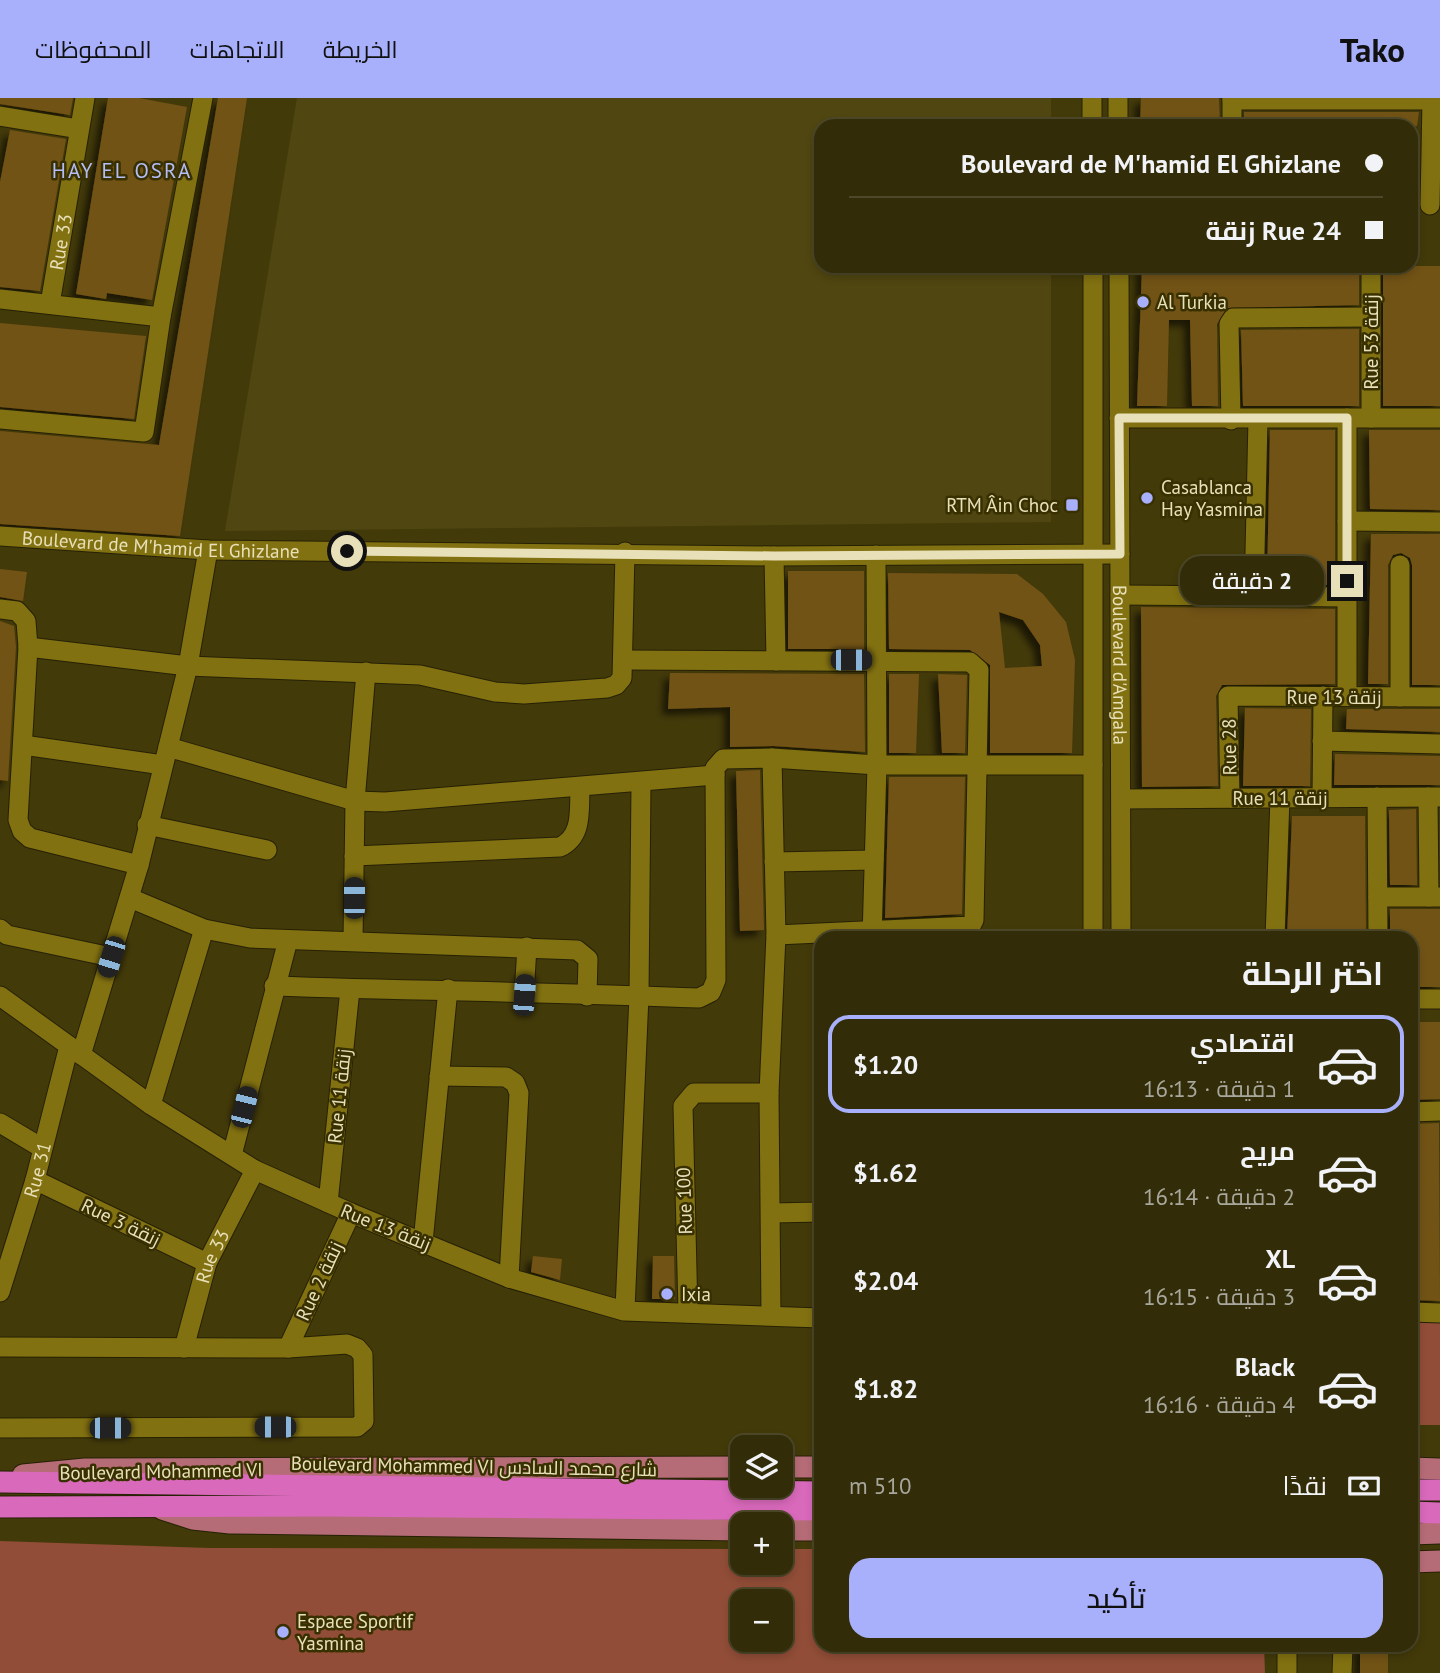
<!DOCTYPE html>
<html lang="ar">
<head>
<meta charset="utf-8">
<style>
  body { margin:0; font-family:"PT Sans",Cairo,sans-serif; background:#3a3412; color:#f1f3f6; direction:rtl; height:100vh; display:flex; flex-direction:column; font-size:26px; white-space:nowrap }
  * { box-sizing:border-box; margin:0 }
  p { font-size:23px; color:#a8a79c }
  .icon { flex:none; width:38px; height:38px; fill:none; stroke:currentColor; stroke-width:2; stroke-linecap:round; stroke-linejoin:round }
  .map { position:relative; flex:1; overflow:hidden; direction:ltr }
  .drawer { position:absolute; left:814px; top:833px; width:604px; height:721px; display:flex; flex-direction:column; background:#322c08; border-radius:21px; box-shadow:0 4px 10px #0003,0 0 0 2px #4d4829; direction:rtl }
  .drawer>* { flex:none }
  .hud { position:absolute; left:814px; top:21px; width:604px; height:154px; border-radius:21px; box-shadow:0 4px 10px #0003,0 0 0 2px #4d4829; direction:rtl; display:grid; align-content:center; height:154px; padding:0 35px; background:#322c08 }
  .tools { position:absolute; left:730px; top:1337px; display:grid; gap:14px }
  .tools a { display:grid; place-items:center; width:63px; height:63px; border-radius:14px; background:#322c08; box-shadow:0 4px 10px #0003,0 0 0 2px #4d4829; font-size:35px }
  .end { position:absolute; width:32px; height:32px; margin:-16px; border:9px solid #e8e0b8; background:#111; box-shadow:0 0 0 4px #111 }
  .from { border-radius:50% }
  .bubble { position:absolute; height:49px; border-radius:21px; background:#322c08; box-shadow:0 4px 10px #0003,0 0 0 2px #4d4829; font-size:23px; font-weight:600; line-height:49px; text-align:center; direction:rtl }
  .car { position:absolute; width:21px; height:42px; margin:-21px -10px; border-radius:9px; box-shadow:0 0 5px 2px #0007; background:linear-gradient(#222 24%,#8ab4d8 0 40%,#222 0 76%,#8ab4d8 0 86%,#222 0) }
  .hud b { display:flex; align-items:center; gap:24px; height:66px; font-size:26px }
  .hud b+b { border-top:2px solid #4d4829 }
  .hud i { width:18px; height:18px; background:#f1f3f6 }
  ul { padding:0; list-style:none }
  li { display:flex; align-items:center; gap:21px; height:98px; margin:0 14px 10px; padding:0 21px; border:4px solid transparent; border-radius:21px }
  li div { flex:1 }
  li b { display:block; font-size:26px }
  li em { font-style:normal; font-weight:600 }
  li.current { border-color:#a8b0fc }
  li>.icon { width:63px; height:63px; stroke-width:1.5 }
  h2 { padding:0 35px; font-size:32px; line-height:84px }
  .pay { display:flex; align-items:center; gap:18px; height:77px; padding:0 35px; font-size:26px }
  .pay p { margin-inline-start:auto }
  .cta { display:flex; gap:14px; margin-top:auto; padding:14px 35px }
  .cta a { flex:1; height:80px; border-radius:21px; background:#a8b0fc; color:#111; font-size:28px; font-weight:600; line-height:80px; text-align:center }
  header { display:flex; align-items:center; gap:42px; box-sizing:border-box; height:98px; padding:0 35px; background:#a8b0fc; color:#111 }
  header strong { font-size:33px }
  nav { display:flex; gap:38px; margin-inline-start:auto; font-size:24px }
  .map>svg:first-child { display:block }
  .built { fill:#504611 }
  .green { fill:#914d37; fill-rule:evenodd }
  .building { fill:#725214; fill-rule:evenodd; filter:url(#shadow) }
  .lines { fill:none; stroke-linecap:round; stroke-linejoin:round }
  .minor-casing { stroke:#262106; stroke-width:21 }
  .major-casing { stroke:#262106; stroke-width:23 }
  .highway-casing { stroke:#262106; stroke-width:23 }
  .minor { stroke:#827111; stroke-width:19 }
  .major { stroke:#b66c77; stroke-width:21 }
  .highway { stroke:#d969bb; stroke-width:21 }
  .route { stroke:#e8e0b8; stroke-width:9 }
  .poi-dot { fill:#a8b0fc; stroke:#383000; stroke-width:2.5 }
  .labels { text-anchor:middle; stroke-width:5; stroke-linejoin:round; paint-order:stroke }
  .street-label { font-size:19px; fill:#e8e0b8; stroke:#383000 }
  .poi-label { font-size:19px; fill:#e8e0b8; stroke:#383000; text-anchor:start }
  .neighbourhood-label { font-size:21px; letter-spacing:2px; fill:#b5bdf5; stroke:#383000 }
</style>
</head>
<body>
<header>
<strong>Tako</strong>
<nav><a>الخريطة</a><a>الاتجاهات</a><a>المحفوظات</a></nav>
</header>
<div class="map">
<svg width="1440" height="1575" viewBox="0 0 1440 1575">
  <defs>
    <filter id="shadow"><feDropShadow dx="-6" dy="6" stdDeviation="3.5" flood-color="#0009"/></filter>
  </defs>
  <rect width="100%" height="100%" fill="#433a0a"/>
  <path class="built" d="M 297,0 L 1051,0 L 1051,28 L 821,28 L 821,168 L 1051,168 L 1051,424 L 225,433 Z"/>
  <g class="green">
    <path d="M 1410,1222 L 1440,1223 L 1440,1327 L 1411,1327 Z"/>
    <path d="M 0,1443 L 209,1450 L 742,1451 L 742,1465 L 780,1465 L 781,1451 L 821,1451 L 821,1547 L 1264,1547 L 1265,1575 L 0,1575 ZM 742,1503 L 780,1503 L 780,1542 L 742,1542 Z"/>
  </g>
  <g class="building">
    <path d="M 0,0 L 73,0 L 70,17 L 0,6 Z"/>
    <path d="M 108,0 L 139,0 L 187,9 L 152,202 L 107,195 L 106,201 L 76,196 Z"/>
    <path d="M 218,0 L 247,0 L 180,438 L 0,426 L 0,333 L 159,347 Z"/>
    <path d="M 1141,0 L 1219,0 L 1220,28 L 1140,28 Z"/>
    <path d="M 1244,14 L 1419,14 L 1417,28 L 1244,28 Z"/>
    <path d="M 10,32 L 66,41 L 40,193 L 0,189 L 0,84 Z"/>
    <path d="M 1142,168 L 1171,168 L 1171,175 L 1359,172 L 1359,207 L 1227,210 L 1217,226 L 1218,308 L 1192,308 L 1190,222 L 1169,222 L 1167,308 L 1137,308 Z"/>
    <rect x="1383" y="168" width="57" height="140"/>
    <path d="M 0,225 L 146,238 L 134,321 L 0,309 Z"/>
    <path d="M 1359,231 L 1359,308 L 1243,308 L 1241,232 Z"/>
    <path d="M 1270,332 L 1335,332 L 1335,487 L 1267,486 Z"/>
    <path d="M 1369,332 L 1440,332 L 1440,412 L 1370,411 Z"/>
    <path d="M 1371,436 L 1440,436 L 1440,587 L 1412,587 L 1412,467 L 1410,460 L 1401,455 L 1393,457 L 1388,467 L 1388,586 L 1368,586 Z"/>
    <path d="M 0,471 L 27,474 L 23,503 L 0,499 Z"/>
    <rect x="788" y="473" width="76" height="78"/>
    <path d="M 888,475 L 1017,476 L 1043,496 L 1066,524 L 1075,562 L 1072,655 L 990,655 L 990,567 L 970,552 L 889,551 ZM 999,514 L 1023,522 L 1040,547 L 1042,568 L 1005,570 Z"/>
    <path d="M 1141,509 L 1335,511 L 1335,586 L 1222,587 L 1216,598 L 1218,688 L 1142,689 Z"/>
    <path d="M 0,523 L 14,528 L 16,549 L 8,683 L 0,682 Z"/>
    <path d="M 670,575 L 864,576 L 865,654 L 773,648 L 730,649 L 730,609 L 668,611 Z"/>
    <path d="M 889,576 L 919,576 L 916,655 L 889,655 Z"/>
    <path d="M 938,576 L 967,577 L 965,655 L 942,655 Z"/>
    <path d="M 1245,610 L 1311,611 L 1310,688 L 1243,688 Z"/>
    <path d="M 1347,611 L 1440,611 L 1440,634 L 1346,631 Z"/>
    <path d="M 1335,656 L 1440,658 L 1440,687 L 1334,687 Z"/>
    <path d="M 760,672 L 764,832 L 740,833 L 736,673 Z"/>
    <path d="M 889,679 L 965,679 L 962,816 L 885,820 Z"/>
    <path d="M 1416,711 L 1417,787 L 1390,787 L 1389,712 Z"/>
    <path d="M 1292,718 L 1365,718 L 1366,840 L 1287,840 Z"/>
    <path d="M 1390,811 L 1440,811 L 1440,889 L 1410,889 L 1410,840 L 1390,839 Z"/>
    <path d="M 1410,924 L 1440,924 L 1440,1001 L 1410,1002 Z"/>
    <path d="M 1439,1025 L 1440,1203 L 1412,1202 L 1410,1026 Z"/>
    <path d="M 533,1158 L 562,1161 L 560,1182 L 531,1174 Z"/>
    <path d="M 653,1158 L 674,1158 L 675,1201 L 652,1201 Z"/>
    <rect x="1360" y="1547" width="28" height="28"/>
  </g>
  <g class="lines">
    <defs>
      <g id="minor">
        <path d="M 1092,0 L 1092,28"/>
        <path d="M 1118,0 L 1118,28"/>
        <path d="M 1232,0 L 1232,28"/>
        <path d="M 1232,2 L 1440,2"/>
        <path d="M 0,18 L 79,31"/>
        <path d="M 1430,107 L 1432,2"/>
        <path d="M 1093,168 L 1093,840"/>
        <path id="s1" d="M 1119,168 L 1121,840"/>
        <path d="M 1371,168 L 1371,320"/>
        <path d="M 0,201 L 161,219"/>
        <path id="s2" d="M 50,206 L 85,0"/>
        <path d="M 1119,320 L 1440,320"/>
        <path d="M 0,321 L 144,334 L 161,219 L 203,0"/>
        <path d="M 1231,322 L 1229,226 L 1233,220 L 1371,219"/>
        <path d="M 1347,423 L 1440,424"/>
        <path id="s3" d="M 0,438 L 208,452 L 774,458 L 1120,456"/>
        <path d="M 774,458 L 776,563"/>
        <path d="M 1400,467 L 1400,599"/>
        <path d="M 1120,497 L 1347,499"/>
        <path d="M 1254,498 L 1258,321"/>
        <path d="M 0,511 L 17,513 L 26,523 L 28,549 L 18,722 L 22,733 L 30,740 L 139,767"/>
        <path d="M 28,549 L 188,568 L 420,577 L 495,594 L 524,596 L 607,590 L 616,587 L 622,580 L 625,454"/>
        <path d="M 623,562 L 970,564 L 979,572 L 974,822 L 971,828 L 776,837"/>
        <path d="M 1347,598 L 1347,320"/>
        <path d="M 1322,643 L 1440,646"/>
        <path d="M 23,647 L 163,667"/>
        <path d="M 168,649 L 355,703 L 385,704 L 715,677"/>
        <path d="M 1377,699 L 1378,840"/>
        <path d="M 1428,699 L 1429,799"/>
        <path d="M 1230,700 L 1228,598 L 1440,599"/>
        <path d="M 1322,700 L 1323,598"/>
        <path d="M 1121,701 L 1440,699"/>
        <path d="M 147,727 L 267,752"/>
        <path d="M 354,758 L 560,749 C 583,738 579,713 580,689"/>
        <path d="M 774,764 L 874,762"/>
        <path d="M 1378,799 L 1440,799"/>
        <path d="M 130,800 L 204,831 L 250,840 L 577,852 L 588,861 L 587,898"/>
        <path d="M 0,831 L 7,837 L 111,859"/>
        <path d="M 872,840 L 877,667 L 876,457"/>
        <path d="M 1275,840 L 1280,700"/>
        <path d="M 353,843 L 355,703 L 366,574"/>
        <path d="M 274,888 C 416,893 558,894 699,900 L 711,894 L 716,882 L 715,670 L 723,661 L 772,660 L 877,667 L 1093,667"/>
        <path d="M 524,897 L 527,849"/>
        <path d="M 0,898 L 151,1007 L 255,1072 L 351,1115 L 509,1180 L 624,1213 L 821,1220"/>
        <path d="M 1410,901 L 1440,901"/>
        <path d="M 81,957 L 139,767 L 188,568 L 208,452"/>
        <path d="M 439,978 L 506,979 L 515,985 L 519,995 L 509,1180"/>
        <path d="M 151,1007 L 204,831"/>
        <path d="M 1410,1014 L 1440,1013"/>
        <path d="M 0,1025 L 42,1050"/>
        <path d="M 232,1057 L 288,842"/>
        <path d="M 35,1082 L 207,1165"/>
        <path d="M 328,1105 L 350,891"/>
        <path d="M 772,1115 L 821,1114"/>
        <path d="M 423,1144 L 448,891"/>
        <path id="s4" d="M 0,1194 L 35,1082 L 69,948"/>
        <path d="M 625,1211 L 639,898 L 641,685"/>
        <path d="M 1410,1214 L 1440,1215"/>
        <path d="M 688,1215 L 683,1008 L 694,995 L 769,995"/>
        <path d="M 771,1217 L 769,995 L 776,837 L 772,660"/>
        <path d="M 0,1249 L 288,1250 L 347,1246 L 357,1250 L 363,1257 L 364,1323 L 357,1329 L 0,1330"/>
        <path id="s5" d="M 184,1250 L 207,1165 L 255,1072"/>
        <path d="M 288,1250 L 351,1115"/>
        <path d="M 1287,1575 L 1287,1547"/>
        <path d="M 1342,1575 L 1343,1547"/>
      </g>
      <g id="major">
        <path d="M 780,1369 L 821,1369"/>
        <path d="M 1410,1370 L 1440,1371"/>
        <path d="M 23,1377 L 85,1371 L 742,1369"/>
        <path d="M 162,1411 L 193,1421 L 230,1425 L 742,1432"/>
        <path d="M 780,1432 L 821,1432"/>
        <path d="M 1410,1436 L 1440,1435"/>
        <path d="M 1410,1464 L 1440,1463"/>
      </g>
      <g id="highway">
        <path d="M 0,1384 L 821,1394"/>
        <path d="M 1410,1392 L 1440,1392"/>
        <path d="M 0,1409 L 326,1408 L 821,1412"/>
        <path d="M 1410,1414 L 1440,1415"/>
      </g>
    </defs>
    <use href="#minor" class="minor-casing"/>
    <use href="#major" class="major-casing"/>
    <use href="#highway" class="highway-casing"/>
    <use href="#minor" class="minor"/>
    <use href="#major" class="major"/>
    <use href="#highway" class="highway"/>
  </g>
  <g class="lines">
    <path class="route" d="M 347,453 L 774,458 L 1120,456 L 1119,320 L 1347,320 L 1347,483"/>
  </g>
  <g class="poi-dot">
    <circle cx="1143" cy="204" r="7"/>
    <circle cx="1147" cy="400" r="7"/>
    <rect x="1065" y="400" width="14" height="14" rx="3.5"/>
    <circle cx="667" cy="1196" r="7"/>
    <circle cx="283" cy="1534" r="7"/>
  </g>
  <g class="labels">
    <g class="street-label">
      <text dy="7" stroke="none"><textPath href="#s2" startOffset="63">Rue 33</textPath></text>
      <text transform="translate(1371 244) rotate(-90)" y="7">Rue 53 زنقة</text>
      <text dy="7" stroke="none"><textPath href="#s3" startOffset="161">Boulevard de M'hamid El Ghizlane</textPath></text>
      <text dy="7" stroke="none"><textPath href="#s1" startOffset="399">Boulevard d'Amgala</textPath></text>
      <text x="1334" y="606">Rue 13 زنقة</text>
      <text transform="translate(1229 649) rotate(-91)" y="7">Rue 28</text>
      <text x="1280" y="707">Rue 11 زنقة</text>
      <text transform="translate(339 998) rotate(-84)" y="7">Rue 11 زنقة</text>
      <text dy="7" stroke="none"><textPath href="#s4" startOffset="128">Rue 31</textPath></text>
      <text transform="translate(684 1103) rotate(-92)" y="7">Rue 100</text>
      <text transform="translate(121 1124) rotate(26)" y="7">Rue 3 زنقة</text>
      <text transform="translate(386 1129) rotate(22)" y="7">Rue 13 زنقة</text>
      <text dy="7" stroke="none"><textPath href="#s5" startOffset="96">Rue 33</textPath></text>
      <text transform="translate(319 1183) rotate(-65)" y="7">Rue 2 زنقة</text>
      <text transform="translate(474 1368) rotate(1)" y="7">Boulevard Mohammed VI شارع محمد السادس</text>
      <text transform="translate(161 1373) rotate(-1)" y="7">Boulevard Mohammed VI</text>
    </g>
    <g class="poi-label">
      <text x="1157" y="211">Al Turkia</text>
      <text x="1161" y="396">Casablanca<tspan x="1161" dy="22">Hay Yasmina</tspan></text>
      <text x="1058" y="414" text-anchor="end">RTM Âin Choc</text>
      <text x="681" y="1203">Ixia</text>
      <text x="297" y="1530">Espace Sportif<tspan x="297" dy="22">Yasmina</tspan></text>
    </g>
    <g class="neighbourhood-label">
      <text x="122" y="80">HAY EL OSRA</text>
    </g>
  </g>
</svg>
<div class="tools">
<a><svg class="icon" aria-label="layers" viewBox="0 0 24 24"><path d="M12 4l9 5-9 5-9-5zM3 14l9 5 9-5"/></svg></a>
<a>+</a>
<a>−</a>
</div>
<i class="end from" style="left:347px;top:453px"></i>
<i class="end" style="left:1347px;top:483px"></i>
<div class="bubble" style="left:1180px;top:458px;width:144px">2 دقيقة</div>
<i class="car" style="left:851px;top:562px;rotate:90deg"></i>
<i class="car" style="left:354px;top:800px;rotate:0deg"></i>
<i class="car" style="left:111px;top:859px;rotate:197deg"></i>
<i class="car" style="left:524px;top:897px;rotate:4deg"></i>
<i class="car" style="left:244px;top:1009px;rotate:14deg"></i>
<i class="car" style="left:275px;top:1329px;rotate:270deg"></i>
<i class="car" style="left:110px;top:1330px;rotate:90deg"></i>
<div class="hud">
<b><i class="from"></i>Boulevard de M'hamid El Ghizlane</b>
<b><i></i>Rue 24 زنقة</b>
</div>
<section class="drawer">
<h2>اختر الرحلة</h2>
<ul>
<li class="current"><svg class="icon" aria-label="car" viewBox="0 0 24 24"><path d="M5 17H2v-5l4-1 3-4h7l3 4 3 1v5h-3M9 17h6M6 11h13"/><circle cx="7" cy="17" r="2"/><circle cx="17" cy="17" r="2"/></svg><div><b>اقتصادي</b><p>1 دقيقة · 16:13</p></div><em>$1.20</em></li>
<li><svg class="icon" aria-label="car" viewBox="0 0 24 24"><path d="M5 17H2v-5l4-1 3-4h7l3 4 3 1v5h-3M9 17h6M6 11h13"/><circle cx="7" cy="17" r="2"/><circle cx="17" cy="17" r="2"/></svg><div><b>مريح</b><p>2 دقيقة · 16:14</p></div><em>$1.62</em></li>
<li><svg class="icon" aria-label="car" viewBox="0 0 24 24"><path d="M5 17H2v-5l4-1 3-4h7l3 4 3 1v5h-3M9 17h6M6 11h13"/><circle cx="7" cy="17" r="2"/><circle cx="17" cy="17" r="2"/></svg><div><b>XL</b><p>3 دقيقة · 16:15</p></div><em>$2.04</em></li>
<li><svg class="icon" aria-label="car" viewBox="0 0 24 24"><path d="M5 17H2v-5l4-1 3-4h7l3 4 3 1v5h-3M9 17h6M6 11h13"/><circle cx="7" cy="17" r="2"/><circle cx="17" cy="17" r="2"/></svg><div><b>Black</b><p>4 دقيقة · 16:16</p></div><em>$1.82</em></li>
</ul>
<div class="pay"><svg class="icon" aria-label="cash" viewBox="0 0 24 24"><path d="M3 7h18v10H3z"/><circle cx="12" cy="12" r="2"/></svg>نقدًا<p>510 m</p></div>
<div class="cta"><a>تأكيد</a></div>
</section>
</div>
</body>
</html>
